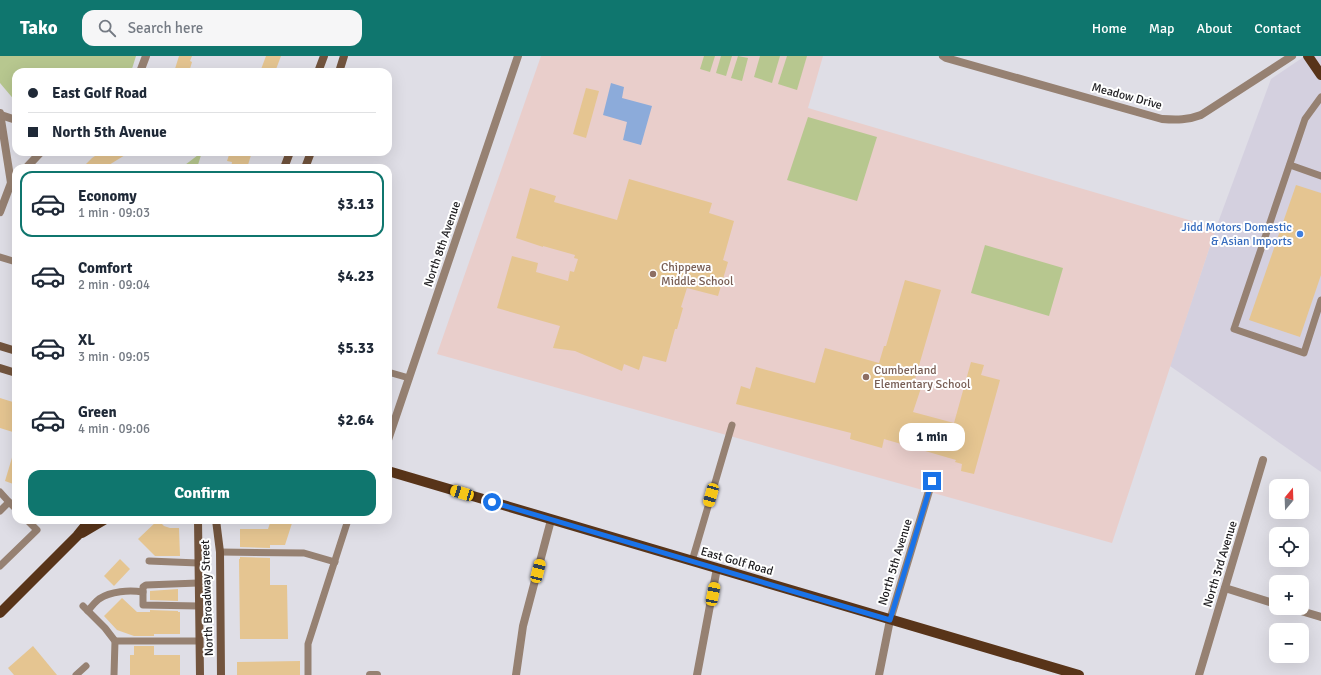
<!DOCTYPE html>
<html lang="en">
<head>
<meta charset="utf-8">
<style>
  body { margin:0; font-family:Signika,sans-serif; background:#f6f6f7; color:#1f2937; height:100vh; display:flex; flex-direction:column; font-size:15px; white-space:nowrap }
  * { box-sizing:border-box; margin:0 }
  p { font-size:13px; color:#747a83 }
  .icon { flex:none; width:22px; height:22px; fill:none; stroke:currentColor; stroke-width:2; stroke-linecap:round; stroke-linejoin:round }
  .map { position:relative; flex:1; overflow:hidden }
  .drawer { position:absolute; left:12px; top:108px; width:380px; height:360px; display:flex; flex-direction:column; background:#fff; border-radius:12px; box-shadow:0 4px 16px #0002 }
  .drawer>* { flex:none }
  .guide { position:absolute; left:12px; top:12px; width:380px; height:88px; border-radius:12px; box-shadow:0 4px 16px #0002; display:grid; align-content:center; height:88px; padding:0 16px; background:#fff }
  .needle { width:26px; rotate:19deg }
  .controls { position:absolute; left:1269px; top:423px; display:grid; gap:8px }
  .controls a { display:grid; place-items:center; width:40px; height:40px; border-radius:8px; background:#fff; box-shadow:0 4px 16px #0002; font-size:20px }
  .end { position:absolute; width:18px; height:18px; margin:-9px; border:5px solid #1a73e8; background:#fff; box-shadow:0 0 0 2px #fff }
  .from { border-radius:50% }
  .bubble { position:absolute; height:28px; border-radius:12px; background:#fff; box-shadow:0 4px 16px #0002; font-size:13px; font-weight:700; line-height:28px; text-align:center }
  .car { position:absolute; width:12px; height:24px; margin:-12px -6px; border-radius:5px; box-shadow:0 0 3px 1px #0007; background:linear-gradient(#f5c518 24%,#345 0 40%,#f5c518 0 76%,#345 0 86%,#f5c518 0) }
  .guide b { display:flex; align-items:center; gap:14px; height:38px; font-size:15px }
  .guide b+b { border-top:1px solid #e0e1e3 }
  .guide i { width:10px; height:10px; background:#1f2937 }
  ul { padding:7px 0 0; list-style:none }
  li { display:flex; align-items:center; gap:12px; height:66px; margin:0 8px 6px; padding:0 8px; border:2px solid transparent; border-radius:12px }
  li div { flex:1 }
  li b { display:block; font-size:15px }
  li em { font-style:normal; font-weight:700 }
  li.current { border-color:#0f766e }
  li>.icon { width:36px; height:36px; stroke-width:1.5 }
  .primary-button { display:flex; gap:8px; margin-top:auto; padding:8px 16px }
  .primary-button a { flex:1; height:46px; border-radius:12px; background:#0f766e; color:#fff; font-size:16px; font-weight:700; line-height:46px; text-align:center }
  header { display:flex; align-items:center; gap:24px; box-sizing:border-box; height:56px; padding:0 20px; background:#0f766e; color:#fff }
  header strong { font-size:19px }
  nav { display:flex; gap:22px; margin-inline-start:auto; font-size:14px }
  .search { width:280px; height:36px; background:#f6f6f7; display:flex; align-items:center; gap:10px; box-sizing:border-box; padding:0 14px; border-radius:12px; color:#747a83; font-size:15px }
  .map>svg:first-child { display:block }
  .built { fill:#d4d0df }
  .education { fill:#e9cecb }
  .green { fill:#b7c78f }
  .water { fill:#8cabda }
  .building { fill:#e5c591 }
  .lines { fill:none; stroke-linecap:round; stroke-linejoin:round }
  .lane { stroke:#968172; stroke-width:7 }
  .street { stroke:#968172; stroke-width:8 }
  .secondary { stroke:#72543e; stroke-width:8 }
  .primary { stroke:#583419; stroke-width:10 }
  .route { stroke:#1a73e8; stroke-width:5 }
  .shop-dot { fill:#3f7fe0; stroke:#fff; stroke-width:1.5 }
  .education-dot { fill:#8d6e63; stroke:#fff; stroke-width:1.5 }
  .labels { text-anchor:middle; stroke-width:4; stroke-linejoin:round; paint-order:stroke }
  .street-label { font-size:12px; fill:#1d1c1f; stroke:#fff }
  .shop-label { font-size:12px; fill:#366cbe; stroke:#fff; text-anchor:end }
  .education-label { font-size:12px; fill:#785e54; stroke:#fff; text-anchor:start }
</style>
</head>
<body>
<header>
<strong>Tako</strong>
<div class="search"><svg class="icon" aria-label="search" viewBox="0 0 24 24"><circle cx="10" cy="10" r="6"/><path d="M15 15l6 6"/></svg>Search here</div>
<nav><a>Home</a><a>Map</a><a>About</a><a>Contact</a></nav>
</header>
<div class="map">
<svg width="1321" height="619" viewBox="0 0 1321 619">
  <rect width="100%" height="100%" fill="#dfdee6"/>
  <path class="built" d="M 1305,0 L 1321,0 L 1321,416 L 1170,310 L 1216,172 L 1271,23 Z"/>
  <path class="education" d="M 541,0 L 823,0 L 808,52 L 1216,172 L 1112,487 L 437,298 Z"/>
  <g class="green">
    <path d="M 0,0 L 136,0 L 131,16 L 16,16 L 16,46 L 0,27 Z"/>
    <path d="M 704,0 L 715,0 L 710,16 L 700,13 Z"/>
    <path d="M 721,0 L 732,0 L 726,20 L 716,17 Z"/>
    <path d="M 738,0 L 748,2 L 742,25 L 731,22 Z"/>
    <path d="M 760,0 L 780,0 L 772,27 L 754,21 Z"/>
    <path d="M 787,0 L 807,0 L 797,34 L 778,28 Z"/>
    <path d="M 808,61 L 877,81 L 857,145 L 787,124 Z"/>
    <path d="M 202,96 L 197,112 L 181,112 Z"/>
    <path d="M 985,189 L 1063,212 L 1049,260 L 971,237 Z"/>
  </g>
  <path class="water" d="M 611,27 L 624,31 L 622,42 L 652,50 L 641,89 L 623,84 L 627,66 L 603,59 Z"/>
  <g class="building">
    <path d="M 179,0 L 192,0 L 190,5 L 192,6 L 189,16 L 174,16 Z"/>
    <path d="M 266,0 L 281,0 L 275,16 L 260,16 Z"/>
    <path d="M 586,32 L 599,35 L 586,82 L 573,78 Z"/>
    <path d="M 101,96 L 130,96 L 104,112 L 82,112 L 92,102 Z"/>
    <path d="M 230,96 L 252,96 L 247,112 L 231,112 L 232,106 L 227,105 Z"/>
    <path d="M 629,123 L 712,147 L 709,157 L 734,165 L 723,204 L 728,206 L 718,240 L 687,232 L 681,251 L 683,252 L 677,273 L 675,273 L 666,306 L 643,300 L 639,314 L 624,308 L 622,315 L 575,295 L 553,292 L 560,270 L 497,252 L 512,200 L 538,207 L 536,216 L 568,225 L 570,215 L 574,216 L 578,203 L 574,202 L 575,199 L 543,190 L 543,191 L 516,182 L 530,132 L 556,140 L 554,146 L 617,164 Z"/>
    <path d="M 1296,129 L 1321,137 L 1321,219 L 1300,281 L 1249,264 Z"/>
    <path d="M 905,224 L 941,234 L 913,330 L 921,332 L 913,356 L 954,367 L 971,306 L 984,309 L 981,319 L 1000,324 L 974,418 L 961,415 L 962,408 L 955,406 L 956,404 L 884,383 L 882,392 L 850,383 L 851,377 L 736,348 L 741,330 L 750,333 L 756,311 L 815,327 L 825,292 L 879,307 L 884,290 L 886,290 Z"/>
    <path d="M 0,342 L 16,347 L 16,377 L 0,372 Z"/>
    <path d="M 14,395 L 16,396 L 16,429 L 5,425 Z"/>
    <path d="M 158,464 L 164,470 L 170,472 L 179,472 L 180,500 L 155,500 L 138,483 Z"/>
    <path d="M 271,464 L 293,464 L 285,489 L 270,489 L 270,492 L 240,491 L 240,473 L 268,473 Z"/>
    <path d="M 240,501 L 270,502 L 270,529 L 287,529 L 288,583 L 240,583 L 239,503 L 240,503 Z"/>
    <path d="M 120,503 L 130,513 L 114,530 L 104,520 Z"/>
    <path d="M 178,533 L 178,545 L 150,544 L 150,535 Z"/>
    <path d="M 122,542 L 137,556 L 150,556 L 150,554 L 178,555 L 178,556 L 180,556 L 180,578 L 154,578 L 154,580 L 134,580 L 117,574 L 104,560 Z"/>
    <path d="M 33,590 L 57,619 L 14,619 L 8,612 Z"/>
    <path d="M 134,590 L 154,590 L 154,599 L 180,599 L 180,619 L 130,619 L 130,599 L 134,599 Z"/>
    <path d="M 300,605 L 300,619 L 237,619 L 237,606 Z"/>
  </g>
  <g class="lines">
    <g class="lane">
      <path d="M 1321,41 L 1305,63 L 1234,273 L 1304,297 L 1321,244"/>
      <path d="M 1290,109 L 1321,120"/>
      <path d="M 0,201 L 16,206"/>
      <path d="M 388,316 L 409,322"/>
      <path d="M 0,436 L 9,446"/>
      <path d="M 0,455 L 9,446 L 16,453"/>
      <path d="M 220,496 L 304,497 L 335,506"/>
      <path d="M 149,505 L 198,507"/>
      <path d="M 692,505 L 732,369"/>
      <path d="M 0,510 L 37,474 L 27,464"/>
      <path d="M 198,527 L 146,529 L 143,531 L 143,549 L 199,550"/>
      <path d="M 83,550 L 105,572 L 115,585 L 114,619"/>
      <path d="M 88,555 C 91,551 95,546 99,543 C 111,535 129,534 143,536"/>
      <path d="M 115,585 L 199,585"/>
      <path d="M 76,619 L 86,610"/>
      <path d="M 308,619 L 308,588 L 348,464"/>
    </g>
    <g class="street">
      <path d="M 943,0 L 946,2 L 1162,63 C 1177,64 1188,64 1201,59 L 1292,0"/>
      <path d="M 140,16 L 146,0"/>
      <path d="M 0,57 L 11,127"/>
      <path d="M 1,59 L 16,64"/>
      <path d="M 26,112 L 41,96"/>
      <path d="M 0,156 L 11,127 L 16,122"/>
      <path d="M 388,384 L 518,0"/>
      <path d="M 1225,532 L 1276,548"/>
      <path d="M 1291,552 L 1321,561"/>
      <path d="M 370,619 L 377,619"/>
      <path d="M 516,619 L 523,570 L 551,464"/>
      <path d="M 697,619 L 717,512"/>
      <path d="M 879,619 L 890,564 L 932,425"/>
      <path d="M 1199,619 L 1263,404"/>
    </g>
    <g class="secondary">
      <path d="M 318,16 L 324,0"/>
      <path d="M 339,16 L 344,0"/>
      <path d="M 284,112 L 290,96"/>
      <path d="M 305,112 L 311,96"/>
      <path d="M 0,290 L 16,295"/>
      <path d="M 0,312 L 16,317"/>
      <path d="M 198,464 L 200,619"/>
      <path d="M 216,464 L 220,496 L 221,619"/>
    </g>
    <g class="primary">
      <path d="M 1308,0 L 1321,19"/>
      <path d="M 388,415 L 1079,619"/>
      <path d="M 82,477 L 104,464"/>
      <path d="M 0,557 L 77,480 L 90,464"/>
    </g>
  </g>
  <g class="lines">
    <path class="route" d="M 492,446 L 890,564 L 932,425"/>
  </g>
  <circle class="shop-dot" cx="1300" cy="178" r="4"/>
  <g class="education-dot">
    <circle cx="653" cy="218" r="4"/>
    <circle cx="866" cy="321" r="4"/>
  </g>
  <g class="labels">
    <g class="street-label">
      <text transform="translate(1127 40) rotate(15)" y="4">Meadow Drive</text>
      <text transform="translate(442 188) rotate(-71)" y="4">North 8th Avenue</text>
      <text transform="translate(737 505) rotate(16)" y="4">East Golf Road</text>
      <text transform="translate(895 506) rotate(-73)" y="4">North 5th Avenue</text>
      <text transform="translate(1220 508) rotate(-73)" y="4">North 3rd Avenue</text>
      <text transform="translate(207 542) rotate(-92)" y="4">North Broadway Street</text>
    </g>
    <g class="shop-label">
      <text x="1292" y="175">Jidd Motors Domestic<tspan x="1292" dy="14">&amp; Asian Imports</tspan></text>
    </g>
    <g class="education-label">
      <text x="661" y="215">Chippewa<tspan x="661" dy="14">Middle School</tspan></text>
      <text x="874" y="318">Cumberland<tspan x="874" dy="14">Elementary School</tspan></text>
    </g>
  </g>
</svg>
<div class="controls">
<a><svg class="needle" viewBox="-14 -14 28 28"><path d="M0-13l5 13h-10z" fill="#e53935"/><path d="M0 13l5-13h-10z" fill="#747a83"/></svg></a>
<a><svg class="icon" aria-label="locate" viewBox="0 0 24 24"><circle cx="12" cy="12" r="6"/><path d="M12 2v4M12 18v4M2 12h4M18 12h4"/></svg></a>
<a>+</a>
<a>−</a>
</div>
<i class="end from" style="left:492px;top:446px"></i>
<i class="end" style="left:932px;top:425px"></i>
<div class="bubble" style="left:899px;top:367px;width:66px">1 min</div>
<i class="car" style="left:462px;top:437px;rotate:287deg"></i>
<i class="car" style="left:711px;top:439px;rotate:196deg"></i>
<i class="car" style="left:538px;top:515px;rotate:14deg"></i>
<i class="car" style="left:713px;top:538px;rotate:11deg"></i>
<div class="guide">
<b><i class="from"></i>East Golf Road</b>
<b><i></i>North 5th Avenue</b>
</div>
<section class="drawer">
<ul>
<li class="current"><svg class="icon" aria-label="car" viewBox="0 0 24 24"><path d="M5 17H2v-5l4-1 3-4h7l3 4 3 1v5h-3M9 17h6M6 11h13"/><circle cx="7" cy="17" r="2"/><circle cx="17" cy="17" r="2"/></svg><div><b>Economy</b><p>1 min · 09:03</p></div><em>$3.13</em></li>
<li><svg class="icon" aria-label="car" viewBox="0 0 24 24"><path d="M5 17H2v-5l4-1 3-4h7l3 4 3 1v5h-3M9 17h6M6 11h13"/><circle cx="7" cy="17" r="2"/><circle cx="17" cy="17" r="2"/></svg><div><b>Comfort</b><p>2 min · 09:04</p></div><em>$4.23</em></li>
<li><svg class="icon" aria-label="car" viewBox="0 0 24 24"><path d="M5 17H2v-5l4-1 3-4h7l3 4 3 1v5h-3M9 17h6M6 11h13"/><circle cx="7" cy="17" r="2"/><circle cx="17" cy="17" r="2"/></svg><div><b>XL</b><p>3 min · 09:05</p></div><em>$5.33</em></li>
<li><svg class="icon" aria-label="car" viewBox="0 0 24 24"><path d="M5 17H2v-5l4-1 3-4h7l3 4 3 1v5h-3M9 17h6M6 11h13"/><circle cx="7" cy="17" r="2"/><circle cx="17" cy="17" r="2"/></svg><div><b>Green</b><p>4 min · 09:06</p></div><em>$2.64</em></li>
</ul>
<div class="primary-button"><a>Confirm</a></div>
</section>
</div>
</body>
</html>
